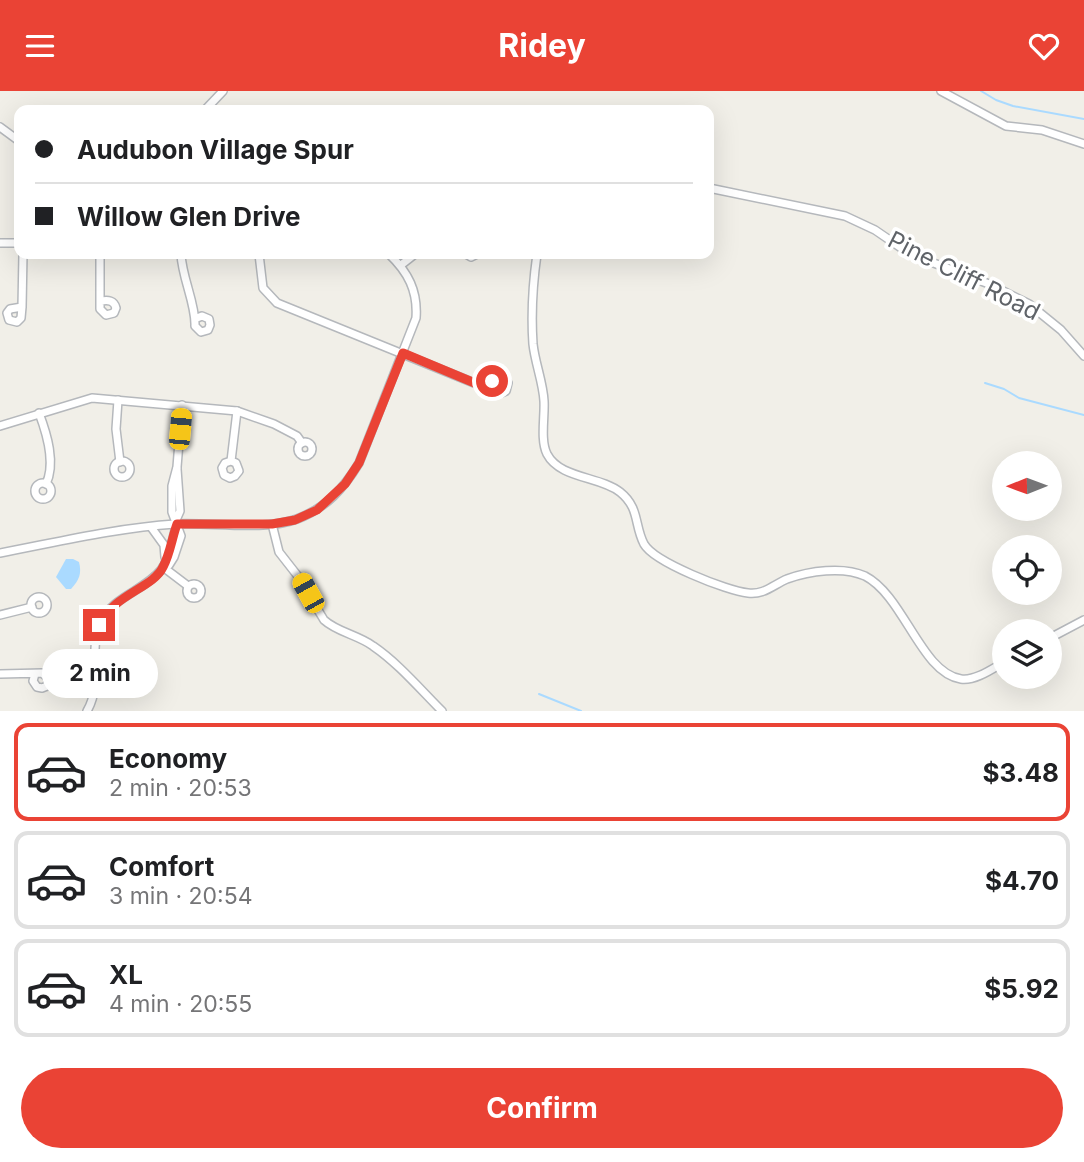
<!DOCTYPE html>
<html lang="en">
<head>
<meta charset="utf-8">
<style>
  body { margin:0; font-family:Inter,sans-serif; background:#f2f2f2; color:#202124; height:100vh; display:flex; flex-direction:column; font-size:26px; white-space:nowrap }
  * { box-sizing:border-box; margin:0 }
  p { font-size:23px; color:#757577 }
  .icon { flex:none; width:38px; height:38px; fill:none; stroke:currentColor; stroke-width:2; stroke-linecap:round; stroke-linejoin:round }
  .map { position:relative; height:620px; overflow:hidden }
  .details { display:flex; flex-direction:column; background:#fff; flex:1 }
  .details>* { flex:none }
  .banner { position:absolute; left:14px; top:14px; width:700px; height:154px; border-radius:14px; box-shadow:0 7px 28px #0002; display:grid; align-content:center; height:154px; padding:0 21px; background:#fff }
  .needle { width:46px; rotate:269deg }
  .tools { position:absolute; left:992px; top:360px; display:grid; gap:14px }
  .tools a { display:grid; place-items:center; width:70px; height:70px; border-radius:50%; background:#fff; box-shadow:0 7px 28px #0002; font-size:35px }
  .end { position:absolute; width:32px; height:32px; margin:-16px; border:9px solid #ea4335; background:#fff; box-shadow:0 0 0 4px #fff }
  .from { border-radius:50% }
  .bubble { position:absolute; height:49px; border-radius:24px; background:#fff; box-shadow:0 7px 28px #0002; font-size:23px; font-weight:700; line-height:49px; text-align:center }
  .car { position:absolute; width:21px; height:42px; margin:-21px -10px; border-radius:9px; box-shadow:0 0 5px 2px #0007; background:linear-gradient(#f5c518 24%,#345 0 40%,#f5c518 0 76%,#345 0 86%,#f5c518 0) }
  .banner b { display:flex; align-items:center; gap:24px; height:66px; font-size:26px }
  .banner b+b { border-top:2px solid #e0e0e0 }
  .banner i { width:18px; height:18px; background:#202124 }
  ul { padding:12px 0 0; list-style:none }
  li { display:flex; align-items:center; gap:21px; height:98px; margin:0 14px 10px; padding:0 7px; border:4px solid #e0e0e0; border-radius:14px }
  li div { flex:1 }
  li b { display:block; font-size:26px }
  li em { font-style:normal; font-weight:700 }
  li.on { border-color:#ea4335 }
  li>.icon { width:63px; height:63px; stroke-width:1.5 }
  .cta { display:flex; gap:14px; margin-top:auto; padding:14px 21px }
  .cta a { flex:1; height:80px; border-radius:42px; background:#ea4335; color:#fff; font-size:28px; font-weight:700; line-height:80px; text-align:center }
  header { display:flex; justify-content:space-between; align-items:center; height:91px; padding:0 21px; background:#ea4335; color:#fff; font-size:32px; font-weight:700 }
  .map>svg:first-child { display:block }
  .water { fill:#aadaff }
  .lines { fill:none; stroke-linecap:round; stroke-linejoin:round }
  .stream { stroke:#aadaff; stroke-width:2 }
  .minor-casing { stroke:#b5b8bc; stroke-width:10 }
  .minor { stroke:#fff; stroke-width:7 }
  .route { stroke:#ea4335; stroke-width:9 }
  .labels { text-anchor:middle; stroke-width:7; stroke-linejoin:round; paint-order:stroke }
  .street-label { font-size:24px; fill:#5f6368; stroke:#fff }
</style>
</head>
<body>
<header><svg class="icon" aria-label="menu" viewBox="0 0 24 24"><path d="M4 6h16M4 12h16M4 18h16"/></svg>Ridey<svg class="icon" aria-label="heart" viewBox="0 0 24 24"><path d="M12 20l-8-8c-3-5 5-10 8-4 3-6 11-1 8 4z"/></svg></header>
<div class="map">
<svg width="1084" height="620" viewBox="0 0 1084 620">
  <rect width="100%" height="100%" fill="#f1efe8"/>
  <path class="water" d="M 66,468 L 73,468 L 79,471 C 82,483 79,489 71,498 L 66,498 L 56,486 Z"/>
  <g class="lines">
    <g class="stream">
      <path d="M 981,0 L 996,9 L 1013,15 L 1084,28"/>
      <path d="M 985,292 L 1004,298 L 1019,307 L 1084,324"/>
      <path d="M 539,603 L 581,620"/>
    </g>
    <defs>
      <g id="minor">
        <path d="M 941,0 L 1006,35 L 1042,39 L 1084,53"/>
        <path d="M 205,19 L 223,0"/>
        <path d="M 0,36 L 19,50"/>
        <path d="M 709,97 L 845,125 L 875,139 L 910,163 L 989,193 L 1029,213 L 1061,239 L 1084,265"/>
        <path d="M 0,152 L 19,152"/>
        <path d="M 100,163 L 100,218 L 106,224 L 114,222 L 116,217 C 114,209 108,209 101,210"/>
        <path d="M 181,163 C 182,187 196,213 195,235 L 201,241 L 208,239 L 210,234 L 209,228 L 202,225 L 197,227"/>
        <path d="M 259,163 L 263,197 L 277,212 L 489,298 L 501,302 L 506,300 L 508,292 L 503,287 C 494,284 492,291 489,298"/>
        <path d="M 466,163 L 471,166 L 477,163"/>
        <path d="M 537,163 C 533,191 531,224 533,253 C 535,272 543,291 544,310 C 545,325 540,349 547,363 C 560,388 600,385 620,401 C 640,417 634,434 644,453 C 654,471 727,500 748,502 C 764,504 773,494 787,488 C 809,480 843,475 865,485 C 904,505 921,582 961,588 C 975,590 992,578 1004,571"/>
        <path d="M 401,174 L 415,163"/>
        <path d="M 22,216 L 10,218 L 7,222 L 9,229 L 17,231 L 21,227 L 22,216 L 23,163"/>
        <path d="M 118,309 L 116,338 L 120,371"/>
        <path d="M 182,314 L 177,376 L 172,395 L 172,421 L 181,445 L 174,466 L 169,474 L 163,476 L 188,495"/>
        <path d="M 39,322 C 47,343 56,372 46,393"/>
        <path d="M 0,335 L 92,307 L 237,320 L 274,333 L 297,345 L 302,352"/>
        <circle cx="305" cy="358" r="7"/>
        <path d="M 231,370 L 236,372 L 239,380 L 235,385 L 230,387 L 224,384 L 222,377 L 225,372 L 231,370 L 237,320"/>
        <circle cx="122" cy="378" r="8"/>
        <circle cx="43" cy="400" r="8"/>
        <path d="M 176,429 L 180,420 L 177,378"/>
        <path d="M 272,433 L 279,461 L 297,484 L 324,529 C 337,541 358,544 373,555 C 398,572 420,598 442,620"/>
        <path d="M 151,436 L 164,454 L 165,466"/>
        <path d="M 0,462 C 58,451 116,437 175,433 C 211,431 264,440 297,428 C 326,417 344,397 359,372 L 416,227 C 418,200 408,181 389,163"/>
        <circle cx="194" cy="500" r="7"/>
        <circle cx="39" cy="514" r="8"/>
        <path d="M 0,524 L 32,516"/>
        <path d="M 1050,547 L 1084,529"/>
        <path d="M 0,583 L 42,582 L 49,588 L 47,595 L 42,597 L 37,596 L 33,590 L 35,583"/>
        <path d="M 87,620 C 104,591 87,559 101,531 C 113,505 144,500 161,479 C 170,468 172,447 177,433"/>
      </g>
    </defs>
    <use href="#minor" class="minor-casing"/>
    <use href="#minor" class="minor"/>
  </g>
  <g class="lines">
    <path class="route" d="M 99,534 C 114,503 153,497 163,476 C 170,463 172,447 177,433 L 272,433 L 295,429 L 317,419 L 345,393 L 359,372 L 403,262 L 489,298 L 492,290"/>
  </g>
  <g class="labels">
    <g class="street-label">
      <text transform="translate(964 185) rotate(27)" y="8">Pine Cliff Road</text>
    </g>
  </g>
</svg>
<div class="tools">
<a><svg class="needle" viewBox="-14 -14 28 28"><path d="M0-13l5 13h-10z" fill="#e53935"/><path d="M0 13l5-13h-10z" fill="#757577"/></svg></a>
<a><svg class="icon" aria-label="locate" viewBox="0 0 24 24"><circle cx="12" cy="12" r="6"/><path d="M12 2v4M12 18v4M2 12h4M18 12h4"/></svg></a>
<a><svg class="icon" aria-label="layers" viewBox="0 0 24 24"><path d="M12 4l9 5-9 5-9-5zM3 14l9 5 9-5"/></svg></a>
</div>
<i class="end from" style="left:492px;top:290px"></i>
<i class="end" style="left:99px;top:534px"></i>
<div class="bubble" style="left:42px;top:558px;width:116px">2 min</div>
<i class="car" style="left:180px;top:338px;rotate:5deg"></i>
<i class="car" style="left:308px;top:502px;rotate:331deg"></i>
<div class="banner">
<b><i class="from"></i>Audubon Village Spur</b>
<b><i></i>Willow Glen Drive</b>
</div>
</div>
<section class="details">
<ul>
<li class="on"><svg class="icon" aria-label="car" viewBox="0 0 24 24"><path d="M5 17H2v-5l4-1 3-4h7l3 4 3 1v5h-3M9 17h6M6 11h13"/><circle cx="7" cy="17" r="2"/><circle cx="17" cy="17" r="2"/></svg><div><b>Economy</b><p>2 min · 20:53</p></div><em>$3.48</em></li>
<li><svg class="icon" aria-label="car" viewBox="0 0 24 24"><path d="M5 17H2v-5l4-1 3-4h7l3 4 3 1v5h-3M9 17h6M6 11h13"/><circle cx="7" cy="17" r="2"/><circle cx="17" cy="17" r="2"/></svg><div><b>Comfort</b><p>3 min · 20:54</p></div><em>$4.70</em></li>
<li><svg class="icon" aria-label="car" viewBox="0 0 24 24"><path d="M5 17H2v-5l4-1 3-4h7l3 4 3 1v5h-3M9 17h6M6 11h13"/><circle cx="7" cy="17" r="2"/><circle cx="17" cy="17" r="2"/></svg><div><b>XL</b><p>4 min · 20:55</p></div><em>$5.92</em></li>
</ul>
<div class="cta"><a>Confirm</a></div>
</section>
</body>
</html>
